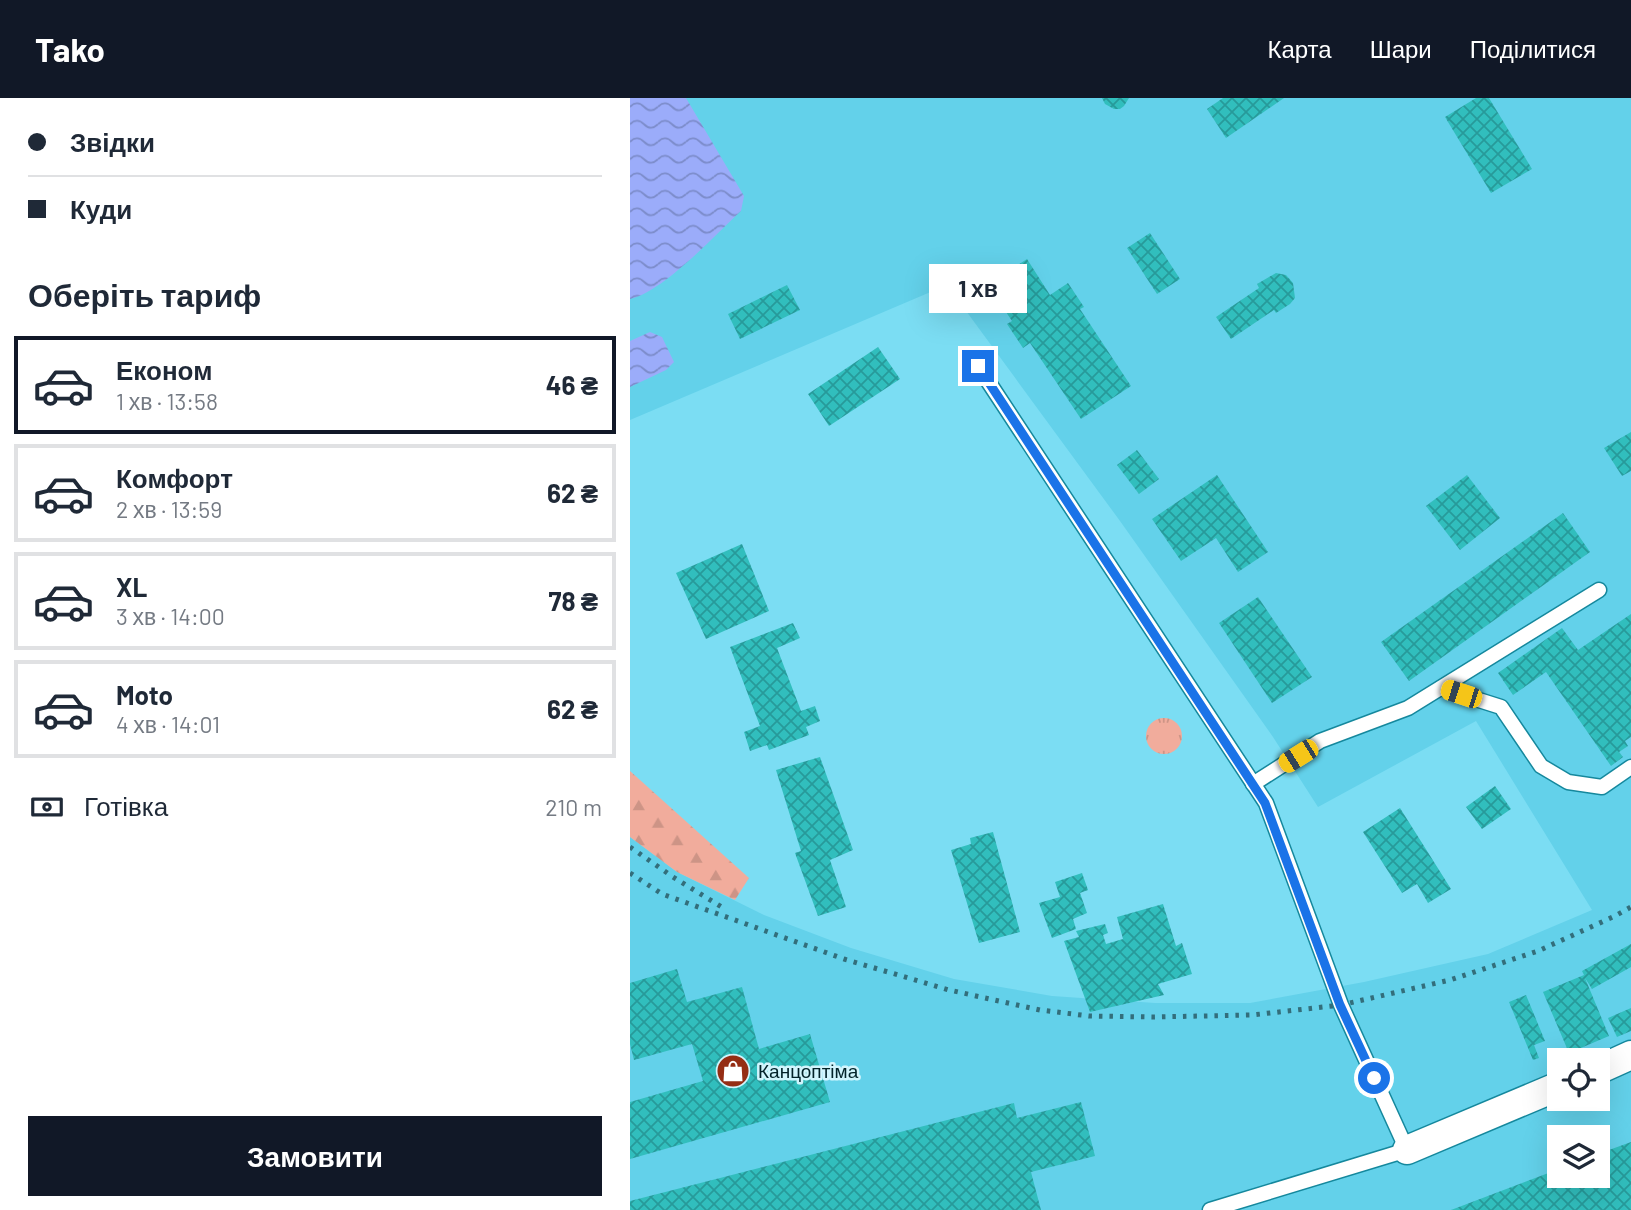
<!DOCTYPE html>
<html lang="uk">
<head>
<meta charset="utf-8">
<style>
  body { margin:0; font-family:Barlow,sans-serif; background:#f6f6f7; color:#1f2937; height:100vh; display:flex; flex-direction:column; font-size:26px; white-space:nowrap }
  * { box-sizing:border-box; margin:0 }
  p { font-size:23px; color:#747a83 }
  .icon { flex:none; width:38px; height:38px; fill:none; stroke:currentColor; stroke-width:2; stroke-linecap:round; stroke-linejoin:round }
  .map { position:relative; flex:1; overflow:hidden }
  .sheet { display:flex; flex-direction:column; background:#fff; width:630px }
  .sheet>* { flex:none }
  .guide { display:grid; align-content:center; height:154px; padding:0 28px; background:#fff }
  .fabs { position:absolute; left:917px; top:950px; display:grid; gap:14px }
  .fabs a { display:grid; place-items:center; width:63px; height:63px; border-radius:0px; background:#fff; box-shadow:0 7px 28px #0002; font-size:35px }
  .end { position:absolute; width:32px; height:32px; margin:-16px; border:9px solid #1a73e8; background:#fff; box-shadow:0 0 0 4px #fff }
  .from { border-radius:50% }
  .bubble { position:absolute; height:49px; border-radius:0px; background:#fff; box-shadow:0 7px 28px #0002; font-size:23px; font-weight:700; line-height:49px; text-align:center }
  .car { position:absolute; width:21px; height:42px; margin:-21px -10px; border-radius:9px; box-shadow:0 0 5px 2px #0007; background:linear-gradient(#f5c518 24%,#345 0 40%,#f5c518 0 76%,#345 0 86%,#f5c518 0) }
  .guide b { display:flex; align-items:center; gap:24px; height:66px; font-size:26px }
  .guide b+b { border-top:2px solid #e0e1e3 }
  .guide i { width:18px; height:18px; background:#1f2937 }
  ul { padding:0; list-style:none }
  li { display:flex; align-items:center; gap:21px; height:98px; margin:0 14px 10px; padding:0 14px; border:4px solid #e0e1e3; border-radius:0px }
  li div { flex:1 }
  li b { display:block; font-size:26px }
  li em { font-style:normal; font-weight:700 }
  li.on { border-color:#111827 }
  li>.icon { width:63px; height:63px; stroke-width:1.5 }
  h2 { padding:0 28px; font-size:32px; line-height:84px }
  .pay { display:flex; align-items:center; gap:18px; height:77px; padding:0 28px; font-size:26px }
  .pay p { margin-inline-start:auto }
  .cta { display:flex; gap:14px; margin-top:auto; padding:14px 28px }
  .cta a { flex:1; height:80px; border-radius:0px; background:#111827; color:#fff; font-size:28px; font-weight:700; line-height:80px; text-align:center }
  header { display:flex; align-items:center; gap:42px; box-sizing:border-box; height:98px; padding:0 35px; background:#111827; color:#fff }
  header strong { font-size:33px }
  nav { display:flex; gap:38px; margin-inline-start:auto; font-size:24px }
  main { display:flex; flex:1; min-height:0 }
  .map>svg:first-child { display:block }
  .built { fill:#63d1ea; fill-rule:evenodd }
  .grass { fill:url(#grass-tufts) }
  .forest { fill:url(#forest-firs) }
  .water { fill:url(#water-waves) }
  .building { fill:url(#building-cross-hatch) }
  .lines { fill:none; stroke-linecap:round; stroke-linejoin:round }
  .service-casing { stroke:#15889d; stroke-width:17 }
  .minor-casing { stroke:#15889d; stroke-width:31 }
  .service { stroke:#fff; stroke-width:14 }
  .minor { stroke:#fff; stroke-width:28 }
  .rail { stroke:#336e7b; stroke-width:5; stroke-dasharray:3.5 7; stroke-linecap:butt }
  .route { stroke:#1a73e8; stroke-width:9 }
  .labels { text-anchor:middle; stroke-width:5; stroke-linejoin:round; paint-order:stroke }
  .poi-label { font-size:19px; fill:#022229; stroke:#d1f5fd; text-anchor:start }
</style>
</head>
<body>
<header>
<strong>Tako</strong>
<nav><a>Карта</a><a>Шари</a><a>Поділитися</a></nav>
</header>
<main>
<section class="sheet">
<div class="guide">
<b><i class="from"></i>Звідки</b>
<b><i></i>Куди</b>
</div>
<h2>Оберіть тариф</h2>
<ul>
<li class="on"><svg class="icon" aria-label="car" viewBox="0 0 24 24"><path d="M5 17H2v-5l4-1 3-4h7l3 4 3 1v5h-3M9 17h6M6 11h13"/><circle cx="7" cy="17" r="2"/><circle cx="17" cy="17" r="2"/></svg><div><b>Економ</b><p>1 хв · 13:58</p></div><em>46 ₴</em></li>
<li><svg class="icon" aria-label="car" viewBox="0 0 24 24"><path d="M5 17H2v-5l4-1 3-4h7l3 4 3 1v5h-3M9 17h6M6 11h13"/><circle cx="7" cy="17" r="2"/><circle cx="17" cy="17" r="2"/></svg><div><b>Комфорт</b><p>2 хв · 13:59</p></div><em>62 ₴</em></li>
<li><svg class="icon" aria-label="car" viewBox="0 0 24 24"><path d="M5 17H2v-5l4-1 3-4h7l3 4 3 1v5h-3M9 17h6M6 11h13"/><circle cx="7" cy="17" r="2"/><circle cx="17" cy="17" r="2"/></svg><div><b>XL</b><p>3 хв · 14:00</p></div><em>78 ₴</em></li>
<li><svg class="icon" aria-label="car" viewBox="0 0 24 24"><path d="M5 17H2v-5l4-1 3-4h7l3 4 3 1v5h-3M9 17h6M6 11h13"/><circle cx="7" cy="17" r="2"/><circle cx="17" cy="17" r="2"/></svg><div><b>Moto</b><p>4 хв · 14:01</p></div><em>62 ₴</em></li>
</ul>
<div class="pay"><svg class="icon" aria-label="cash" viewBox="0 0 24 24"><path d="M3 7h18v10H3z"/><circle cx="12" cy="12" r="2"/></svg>Готівка<p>210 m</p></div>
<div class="cta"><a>Замовити</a></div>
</section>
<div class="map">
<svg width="1001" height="1112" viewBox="0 0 1001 1112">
  <defs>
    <pattern id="grass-tufts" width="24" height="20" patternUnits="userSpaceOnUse" patternTransform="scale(1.75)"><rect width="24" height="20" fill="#f1ac9c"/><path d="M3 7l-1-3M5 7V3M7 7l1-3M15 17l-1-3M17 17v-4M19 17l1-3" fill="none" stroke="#cd9486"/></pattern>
    <pattern id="forest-firs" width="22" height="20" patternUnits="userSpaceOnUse" patternTransform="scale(1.75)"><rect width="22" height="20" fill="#f1ac9c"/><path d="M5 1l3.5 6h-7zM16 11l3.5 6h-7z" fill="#cd9486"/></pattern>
    <pattern id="water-waves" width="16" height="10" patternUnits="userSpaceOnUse" patternTransform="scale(1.75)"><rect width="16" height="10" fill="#9bacfa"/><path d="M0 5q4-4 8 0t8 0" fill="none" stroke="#7c8cca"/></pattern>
    <pattern id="building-cross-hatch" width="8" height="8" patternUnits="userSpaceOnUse" patternTransform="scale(1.75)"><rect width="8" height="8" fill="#31bebd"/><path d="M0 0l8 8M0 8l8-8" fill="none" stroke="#279a9a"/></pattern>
  </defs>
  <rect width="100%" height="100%" fill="#7bddf3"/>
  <path class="built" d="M 0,0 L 1001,0 L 1001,1112 L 0,1112 L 0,739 L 47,774 L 134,817 L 221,850 L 324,881 L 422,898 L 525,905 L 620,905 L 734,884 L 858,856 L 962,812 L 846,623 L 688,709 L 643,639 L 490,423 L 317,187 L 0,322 ZM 929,962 L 968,962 L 968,1001 L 929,1001 ZM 929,1040 L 968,1040 L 968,1078 L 929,1078 Z"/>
  <circle class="grass" cx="534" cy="638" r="18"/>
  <path class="forest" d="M 0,673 L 119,780 L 105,802 L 47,774 L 0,739 Z"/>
  <g class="water">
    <path d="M 0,0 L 56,0 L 114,98 L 111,113 C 85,137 33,194 0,201 Z"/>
    <path d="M 20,234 L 32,239 L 44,264 L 36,272 L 0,289 L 0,243 Z"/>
  </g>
  <g class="building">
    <path d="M 472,0 L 499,0 L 494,8 L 490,11 L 484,11 L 475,6 Z"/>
    <path d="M 593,0 L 654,0 L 596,40 L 577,11 Z"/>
    <path d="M 846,0 L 859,0 L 902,71 L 861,95 L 815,19 Z"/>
    <path d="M 520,135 L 550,181 L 527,196 L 497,150 Z"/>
    <path d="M 397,161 L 420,197 L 438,185 L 454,209 L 450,211 L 501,288 L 451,321 L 400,245 L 393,250 L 377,226 L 382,223 L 358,187 Z"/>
    <path d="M 646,175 L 656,177 L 663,185 L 665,200 L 660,206 L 646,215 L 644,212 L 601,241 L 586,219 L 629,190 L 627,186 Z"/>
    <path d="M 157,187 L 170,212 L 110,241 L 98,216 Z"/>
    <path d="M 248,249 L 270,281 L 199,328 L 178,296 Z"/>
    <path d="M 1001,334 L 1001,373 L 992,378 L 974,350 Z"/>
    <path d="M 507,352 L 529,381 L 509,396 L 487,367 Z"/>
    <path d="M 587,377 L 638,454 L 608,474 L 586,440 L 551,463 L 522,421 Z"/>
    <path d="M 837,377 L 870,420 L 830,452 L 796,408 Z"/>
    <path d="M 933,415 L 960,454 L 779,583 L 751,544 Z"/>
    <path d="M 112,446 L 139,513 L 76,541 L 46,475 Z"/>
    <path d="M 628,499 L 682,579 L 642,605 L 589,525 Z"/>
    <path d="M 1001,516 L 1001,639 L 995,643 L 998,648 L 989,654 L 993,659 L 981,668 L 916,574 L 883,597 L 868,575 L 932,530 L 948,552 Z"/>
    <path d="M 163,525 L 170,540 L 147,550 L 171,613 L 185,608 L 190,623 L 176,629 L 179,637 L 139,652 L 137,647 L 120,653 L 114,634 L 130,628 L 100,549 Z"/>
    <path d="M 190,659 L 223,752 L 200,762 L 216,809 L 188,818 L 165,755 L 171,753 L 146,672 Z"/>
    <path d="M 865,688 L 881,711 L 852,731 L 836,709 Z"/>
    <path d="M 770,710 L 821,791 L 798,805 L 787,786 L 772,795 L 733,734 Z"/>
    <path d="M 363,734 L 390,834 L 349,845 L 321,752 L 341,746 L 340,740 Z"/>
    <path d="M 452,775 L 458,792 L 450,795 L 457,815 L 443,821 L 446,831 L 422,840 L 409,805 L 430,799 L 425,784 Z"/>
    <path d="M 533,806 L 546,848 L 552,845 L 562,876 L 528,886 L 534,897 L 460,914 L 434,843 L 449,839 L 446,833 L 475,826 L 478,835 L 473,837 L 476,846 L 493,841 L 487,819 Z"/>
    <path d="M 1001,846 L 1001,869 L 962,891 L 955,880 L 979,938 L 939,955 L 913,894 L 954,877 L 952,873 Z"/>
    <path d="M 47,871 L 57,904 L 112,889 L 129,951 L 180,936 L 200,1004 L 0,1061 L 0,1004 L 73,983 L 62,946 L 4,962 L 0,946 L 0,885 Z"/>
    <path d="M 896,897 L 915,943 L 904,947 L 909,960 L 903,962 L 879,904 Z"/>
    <path d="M 1001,910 L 1001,933 L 987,939 L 978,920 Z"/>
    <path d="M 451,1004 L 465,1058 L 401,1074 L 411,1112 L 0,1112 L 0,1103 L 384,1005 L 387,1020 Z"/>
    <path d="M 1001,1044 L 1001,1112 L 821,1112 L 929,1071 L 929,1078 L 968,1078 L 968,1056 Z"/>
  </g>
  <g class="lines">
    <defs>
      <g id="service">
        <path d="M 348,268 L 636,705 L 711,907 L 777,1052 L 580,1112"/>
        <path d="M 811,590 L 871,609 L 911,668 L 938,684 L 972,689 L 1001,669"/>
        <path d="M 623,686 L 690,643 L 778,610 L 969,492"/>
      </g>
      <g id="minor">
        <path d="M 968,972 L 1001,957"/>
        <path d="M 777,1052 L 929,988"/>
      </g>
    </defs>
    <use href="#service" class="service-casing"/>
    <use href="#minor" class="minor-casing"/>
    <use href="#service" class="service"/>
    <use href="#minor" class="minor"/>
    <g class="rail">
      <path d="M 0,749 L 43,779 L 95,811"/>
      <path d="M 0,775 L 32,796 L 214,861 L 319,892 L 410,912 L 459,918 L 524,919 L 622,917 L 711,907 L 820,882 L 908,853 L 985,818 L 1001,809"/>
    </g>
  </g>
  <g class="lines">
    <path class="route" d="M 348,268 L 635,705 L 710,907 L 744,980"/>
  </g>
  <defs>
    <symbol id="shop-disc" viewBox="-11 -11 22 22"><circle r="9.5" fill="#952d14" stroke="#d1f5fd"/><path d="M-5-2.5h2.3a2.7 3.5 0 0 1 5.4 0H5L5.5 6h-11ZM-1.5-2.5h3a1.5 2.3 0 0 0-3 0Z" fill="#fff"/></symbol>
  </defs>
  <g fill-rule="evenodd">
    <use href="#shop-disc" x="84" y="954" width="38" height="38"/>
  </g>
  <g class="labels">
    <g class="poi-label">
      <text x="128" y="980">Канцоптіма</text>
    </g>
  </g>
</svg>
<div class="fabs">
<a><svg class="icon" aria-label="locate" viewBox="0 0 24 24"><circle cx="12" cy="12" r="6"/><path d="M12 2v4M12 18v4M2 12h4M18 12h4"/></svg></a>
<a><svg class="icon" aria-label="layers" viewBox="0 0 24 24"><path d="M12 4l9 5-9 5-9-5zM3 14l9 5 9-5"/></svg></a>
</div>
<i class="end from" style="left:744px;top:980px"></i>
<i class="end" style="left:348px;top:268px"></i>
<div class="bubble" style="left:299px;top:166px;width:98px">1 хв</div>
<i class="car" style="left:831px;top:596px;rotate:288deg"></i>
<i class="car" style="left:668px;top:658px;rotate:238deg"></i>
</div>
</main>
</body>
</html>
